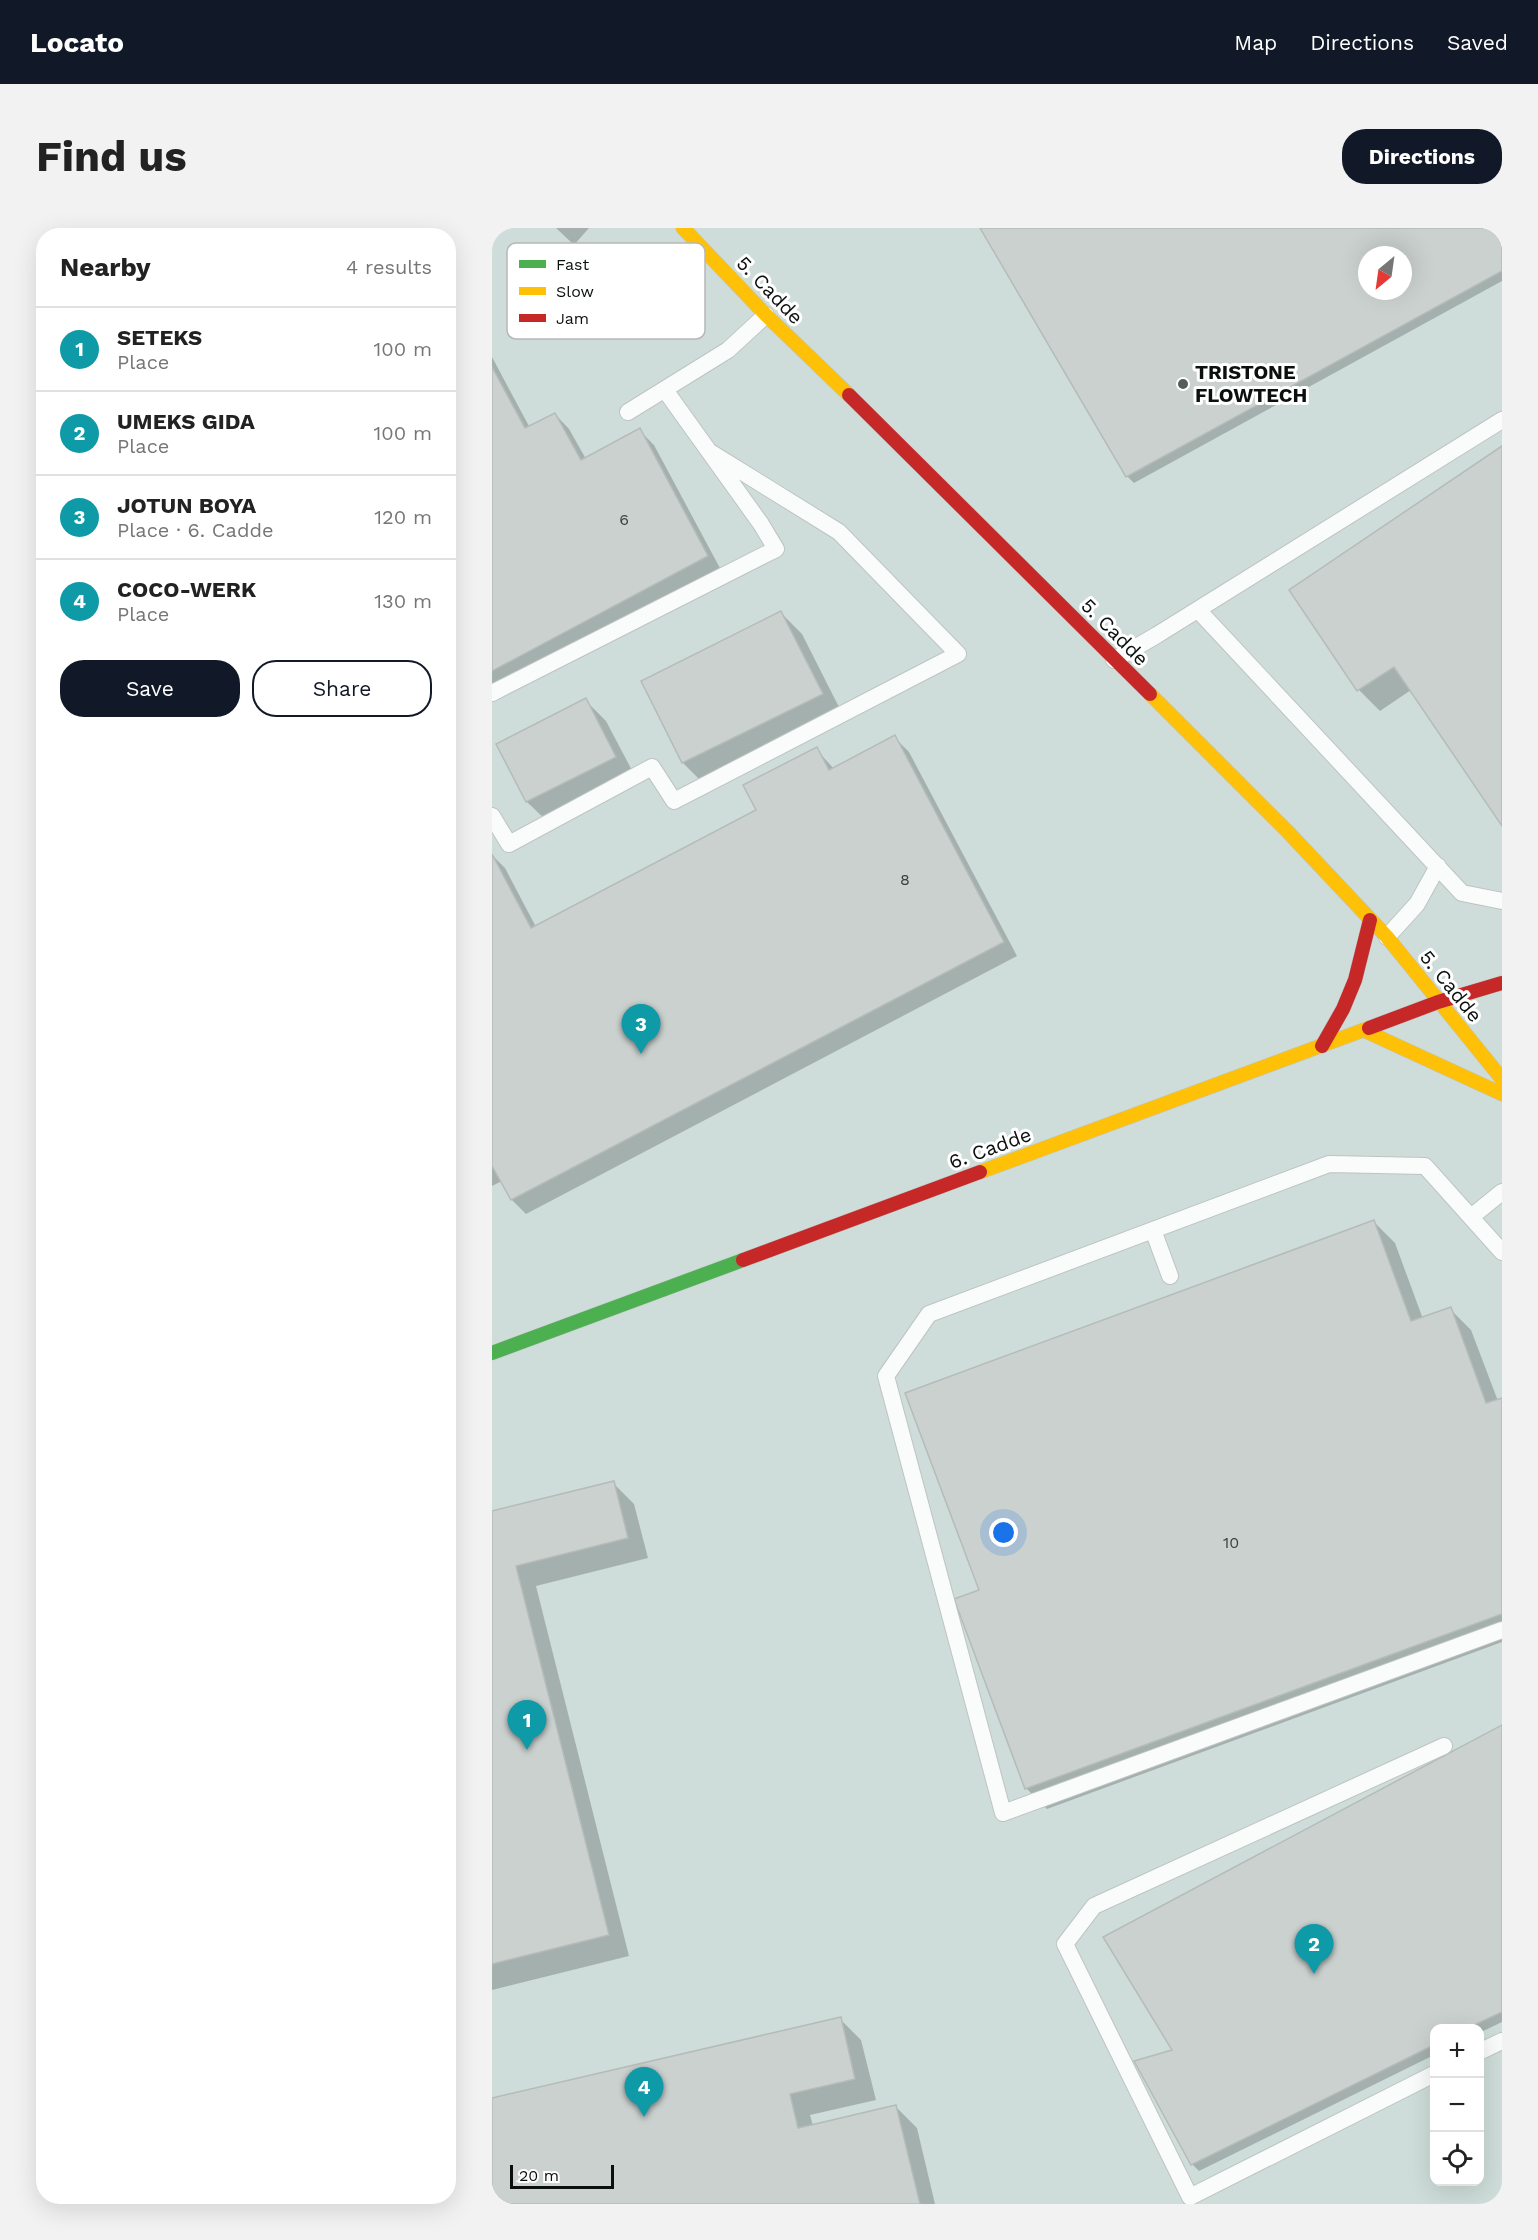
<!DOCTYPE html>
<meta charset="utf-8">
<style>
body{margin:0;font-family:"Work Sans",sans-serif;background:#f2f2f2;color:#222}
.controls{position:absolute;right:18px;bottom:18px;display:grid;overflow:hidden;border-radius:12px;box-shadow:0 6px 24px #0002}
.controls button{width:54px;height:54px;display:grid;place-items:center;padding:0;border:0;border-bottom:2px solid #e0e0e0;background:#fff;color:#222;font:30px sans-serif}
.compass{position:absolute;left:866px;top:18px;width:54px;height:54px;border-radius:50%;background:#fff;box-shadow:0 6px 24px #0002;rotate:209deg}
.scale{position:absolute;left:18px;bottom:15px;width:104px;box-sizing:border-box;padding-left:6px;border:3px solid #0b100f;border-top:0;font-size:16px;line-height:21px;white-space:nowrap;color:#0b100f;-webkit-text-stroke:4px #fff;paint-order:stroke}
.you{position:absolute;left:512px;top:1305px;width:21px;height:21px;margin:-15px;border:4px solid #fff;border-radius:50%;background:#1a73e8;box-shadow:0 0 0 9px #1a73e833}
.badge{display:grid;place-items:center;width:39px;height:39px;border-radius:50%;background:#111827;color:#fff;font-size:20px;font-weight:700}
.pin{position:absolute;translate:-50% -50px;filter:drop-shadow(0 2px 3px #0008)}
.pin::after{content:'';position:absolute;top:32px;width:21px;height:18px;background:inherit;clip-path:polygon(0 0,100% 0,50% 100%)}
.list{margin:0;padding:0;list-style:none}
h2{display:flex;justify-content:space-between;align-items:center;height:78px;margin:0;padding:0 24px;font-size:26px}
h2 small{font-size:20px;font-weight:400;color:#767676}
.list li{display:grid;grid-template-columns:39px 1fr auto;gap:18px;align-items:center;box-sizing:border-box;height:84px;padding:0 24px;border-top:2px solid #e0e0e0}
.list b{display:block;font-size:22px;white-space:nowrap}
.list p{margin:0;font-size:20px;white-space:nowrap;color:#767676}
.list em{font-size:20px;font-style:normal;color:#767676}
.actions{display:flex;gap:12px;padding:18px 24px}
.actions a{flex:1;padding:14px 0;border:2px solid #111827;border-radius:24px;text-align:center;font-size:21px;color:#111827}
.actions .main{background:#111827;color:#fff}
.icon{flex:none;width:33px;height:33px;fill:none;stroke:currentColor;stroke-width:2;stroke-linecap:round;stroke-linejoin:round}
.map{position:relative;flex:none;width:1010px;height:1976px;overflow:hidden;border-radius:24px}
header{display:flex;align-items:center;gap:36px;box-sizing:border-box;height:84px;padding:0 30px;background:#111827;color:#fff}
header strong{font-size:28px}
nav{display:flex;gap:33px;margin-inline-start:auto;font-size:21px}
.intro{display:flex;align-items:center;justify-content:space-between;box-sizing:border-box;height:144px;padding:0 36px}
h1{margin:0;font-size:42px}
.button{padding:15px 27px;border-radius:24px;background:#111827;color:#fff;font-size:21px;font-weight:700}
main{display:flex;gap:36px;padding:0 36px}
aside{flex:1;background:#fff;border-radius:24px;box-shadow:0 6px 24px #0002}
.map>svg:first-child{display:block}
.built{fill:#ceddd9;fill-rule:evenodd}
.shadow{fill:#0003;fill-rule:evenodd}
.building{fill:#cbd1cf;stroke:#b5bbb9;stroke-width:1.5;fill-rule:evenodd}
.lines{fill:none;stroke-linecap:round;stroke-linejoin:round}
.lane-casing{stroke:#bec4c2;stroke-width:18}
.fast-casing{stroke:#bec4c2;stroke-width:15}
.slow-casing{stroke:#bec4c2;stroke-width:15}
.jam-casing{stroke:#bec4c2;stroke-width:15}
.lane{stroke:#fafcfb;stroke-width:16}
.fast{stroke:#4caf50;stroke-width:14}
.slow{stroke:#ffc107;stroke-width:14}
.jam{stroke:#c62828;stroke-width:14}
.poi-dot{fill:#565c5a;stroke:#fff;stroke-width:2}
.labels{text-anchor:middle;stroke-width:6;stroke-linejoin:round;paint-order:stroke}
.number-label{font-size:16px;fill:#3b403f}
.street-label{font-size:20px;fill:#0b100f;stroke:#fff}
.poi-label{font-size:20px;font-weight:bold;fill:#0b100f;stroke:#fff;text-anchor:start}
.key{fill:#fff;stroke:#b6b7b7;stroke-width:1.5}
.key-label{font-size:16px;fill:#0b100f}
</style>
<header>
<strong>Locato</strong>
<nav><a>Map</a><a>Directions</a><a>Saved</a></nav>
</header>
<div class="intro"><h1>Find us</h1><a class="button">Directions</a></div>
<main>
<aside>
<h2>Nearby<small>4 results</small></h2>
<ul class="list">
<li><span class="badge" style="background:#0f9aa8">1</span><div><b>SETEKS</b><p>Place</p></div><em>100 m</em></li>
<li><span class="badge" style="background:#0f9aa8">2</span><div><b>UMEKS GIDA</b><p>Place</p></div><em>100 m</em></li>
<li><span class="badge" style="background:#0f9aa8">3</span><div><b>JOTUN BOYA</b><p>Place · 6. Cadde</p></div><em>120 m</em></li>
<li><span class="badge" style="background:#0f9aa8">4</span><div><b>COCO-WERK</b><p>Place</p></div><em>130 m</em></li>
</ul>
<div class="actions"><a class="main">Save</a><a>Share</a></div>
</aside>
<div class="map">
<svg width="1010" height="1976" viewBox="0 0 1010 1976">
<rect width="100%" height="100%" fill="#e0e8e6"/>
<path class="built" d="M0 0H1010V1976H0ZM875 27H911V63H875ZM942 1800H987V1954H942Z"/>
<path class="shadow" d="M64 0H97L82 17Z
M489 0H1010V53L642 255 635 248ZM875 27H911V63H875Z
M0 129 38 200 63 186 77 201 94 231 147 202 162 217 229 342 0 465Z
M1010 220 919 462 888 483 867 462 799 363Z
M289 385 310 406 351 487 212 556 191 535 151 453Z
M93 472 114 493 144 550 56 594 35 574 6 516Z
M402 509 417 524 525 728 34 986 20 972 10 953 0 958V627L13 640 44 699 266 583 324 521 342 541Z
M882 994 903 1015 931 1091 958 1081 979 1102 1006 1173 1010 1171V1414L555 1581 534 1560 489 1363Z
M121 1255 142 1276 156 1330 44 1358 137 1728 0 1762V1285Z
M1010 1499V1794L987 1805V1800H942V1827L707 1943 700 1936 682 1823Z
M348 1791 369 1812 384 1872 318 1887 321 1898 404 1879 425 1900 443 1976H0V1872Z"/>
<path class="building" d="M488 0H1010V43L634 249ZM875 27H911V63H875Z
M0 139 33 200 63 185 89 232 148 200 216 328 0 443Z
M1010 218V598L902 439 865 463 797 362Z
M289 383 331 466 190 535 149 453Z
M94 470 124 529 34 574 4 516Z
M403 507 512 714 19 972 0 938V626L39 700 264 582 251 557 325 519 337 542Z
M882 992 919 1093 959 1079 994 1175 1010 1170V1386L533 1561 462 1371 487 1362 413 1165Z
M122 1253 136 1310 24 1338 117 1707 0 1736V1283Z
M1010 1497V1784L976 1800H942V1817L699 1937 642 1833 680 1822 611 1709Z
M349 1789 363 1851 298 1866 306 1900 404 1877 428 1976H0V1870Z"/>
<g class="lines">
<g class="lane-casing">
<path id="lane" d="M136 184 236 122 274 87
M706 382 970 665 1010 673
M622 432 665 407 1010 192
M0 465 284 321 269 296 173 162
M0 588 17 616 160 539 182 573 466 426 347 304 218 224
M895 709 925 676 946 638
M979 989 1010 964
M661 1002 678 1048
M1010 1024 933 938 837 936 437 1086 394 1148 511 1585 1010 1402
M987 1824 1010 1813
M942 1846 698 1969 573 1716 602 1678 952 1518"/>
</g>
<g class="fast-casing">
<path id="fast" d="M0 1125 251 1032"/>
</g>
<g class="slow-casing">
<path id="slow" d="M191 0 274 87 357 167
M658 466 797 605 895 709 1010 851
M871 802 1010 866
M488 944 877 800"/>
</g>
<g class="jam-casing">
<path id="jam" d="M357 167 658 466
M877 800 946 774 1010 755
M830 818 851 781 863 752 878 692
M251 1032 488 944"/>
</g>
<use href="#lane" class="lane"/>
<use href="#fast" class="fast"/>
<use href="#slow" class="slow"/>
<use href="#jam" class="jam"/>
</g>
<circle class="poi-dot" cx="691" cy="156" r="6"/>
<g class="labels">
<g class="number-label">
<text x="132" y="297">6</text>
<text x="413" y="657">8</text>
<text x="739" y="1320">10</text>
</g>
<g class="street-label">
<text transform="translate(278 62) rotate(46)" y="7">5. Cadde</text>
<text transform="translate(623 404) rotate(45)" y="7">5. Cadde</text>
<text transform="translate(959 758) rotate(51)" y="7">5. Cadde</text>
<text transform="translate(498 920) rotate(-20)" y="7">6. Cadde</text>
</g>
<g class="poi-label">
<text x="703" y="151">TRISTONE<tspan x="703" dy="23">FLOWTECH</tspan></text>
</g>
</g>
<rect x="15" y="15" width="198" height="96" rx="9" class="key"/>
<rect x="27" y="32" width="27" height="8" fill="#4caf50"/>
<rect x="27" y="59" width="27" height="8" fill="#ffc107"/>
<rect x="27" y="86" width="27" height="8" fill="#c62828"/>
<g class="key-label">
<text x="64" y="42">Fast</text>
<text x="64" y="69">Slow</text>
<text x="64" y="96">Jam</text>
</g>
</svg>
<div class="controls">
<button>+</button>
<button>−</button>
<button><svg class="icon" aria-label="locate" viewBox="0 0 24 24"><circle cx="12" cy="12" r="6"/><path d="M12 2v4M12 18v4M2 12h4M18 12h4"/></svg></button>
</div>
<svg class="compass" viewBox="-18 -18 36 36"><path d="M0-13l5 13h-10z" fill="#e53935"/><path d="M0 13l5-13h-10z" fill="#767676"/></svg>
<div class="scale">20 m</div>
<div class="you"></div>
<div class="pin badge" style="left:35px;top:1522px;background:#0f9aa8">1</div>
<div class="pin badge" style="left:822px;top:1746px;background:#0f9aa8">2</div>
<div class="pin badge" style="left:149px;top:826px;background:#0f9aa8">3</div>
<div class="pin badge" style="left:152px;top:1889px;background:#0f9aa8">4</div>
</div>
</main>
